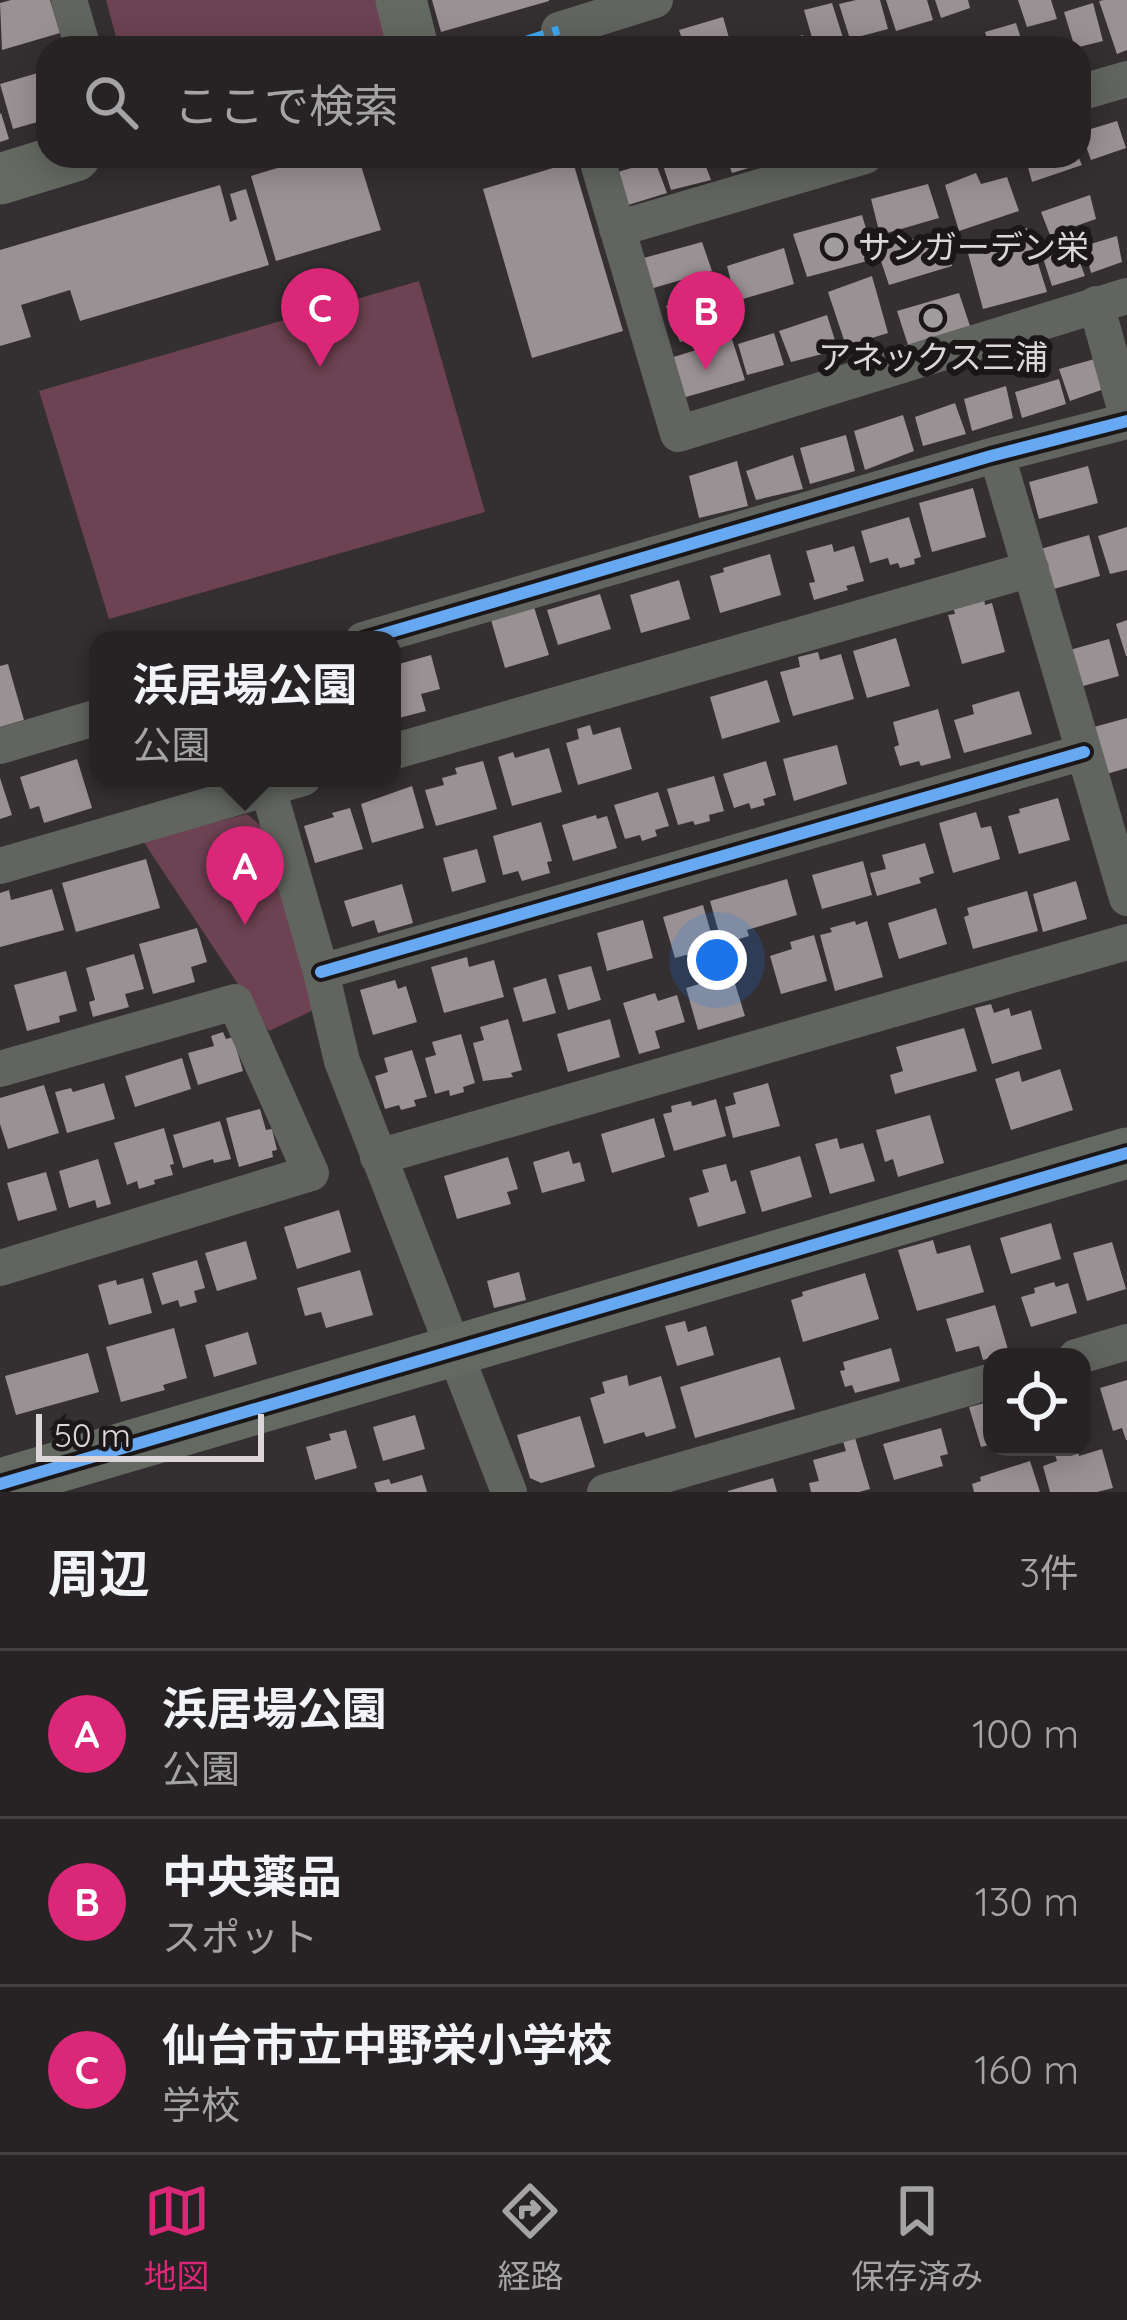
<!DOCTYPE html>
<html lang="ja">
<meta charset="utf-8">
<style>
body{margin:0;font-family:Quicksand,"Noto Sans JP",sans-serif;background:#332f32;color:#f1f3f6}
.controls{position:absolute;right:36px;bottom:36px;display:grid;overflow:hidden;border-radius:24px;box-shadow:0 6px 30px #0003}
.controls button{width:108px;height:108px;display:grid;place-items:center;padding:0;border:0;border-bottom:3px solid #434042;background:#272325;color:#f1f3f6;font:60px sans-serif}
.scale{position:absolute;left:36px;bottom:30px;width:228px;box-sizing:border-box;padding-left:12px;border:6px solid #dcd6d8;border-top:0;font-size:33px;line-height:42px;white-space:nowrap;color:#dcd6d8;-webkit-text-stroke:9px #1b1718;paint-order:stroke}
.you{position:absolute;left:717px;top:960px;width:42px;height:42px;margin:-30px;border:9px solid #fff;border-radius:50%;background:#1a73e8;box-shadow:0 0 0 18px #1a73e833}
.badge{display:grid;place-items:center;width:78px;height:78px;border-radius:50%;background:#db2777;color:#fff;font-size:39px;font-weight:700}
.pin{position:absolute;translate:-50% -99px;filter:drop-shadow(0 3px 6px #0008)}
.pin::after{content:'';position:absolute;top:63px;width:42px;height:36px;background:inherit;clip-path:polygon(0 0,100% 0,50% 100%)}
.popup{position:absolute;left:89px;top:631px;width:312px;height:156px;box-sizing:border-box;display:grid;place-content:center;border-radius:24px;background:#272325;filter:drop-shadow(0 3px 9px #0005);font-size:39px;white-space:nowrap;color:#a4a4a7}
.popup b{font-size:45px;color:#f1f3f6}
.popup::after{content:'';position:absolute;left:50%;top:100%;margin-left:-24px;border:24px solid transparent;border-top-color:#272325}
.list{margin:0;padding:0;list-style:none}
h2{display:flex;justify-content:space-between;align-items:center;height:156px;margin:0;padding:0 48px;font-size:51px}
h2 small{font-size:39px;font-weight:400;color:#a4a4a7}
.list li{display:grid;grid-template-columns:78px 1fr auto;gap:36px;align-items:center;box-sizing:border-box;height:168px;padding:0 48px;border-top:3px solid #434042}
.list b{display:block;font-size:45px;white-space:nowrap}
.list p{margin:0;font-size:39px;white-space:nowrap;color:#a4a4a7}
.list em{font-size:39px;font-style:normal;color:#a4a4a7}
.icon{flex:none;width:66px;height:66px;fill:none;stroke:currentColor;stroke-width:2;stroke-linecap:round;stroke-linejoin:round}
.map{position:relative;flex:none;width:1127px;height:1492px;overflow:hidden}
.search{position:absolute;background:#272325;box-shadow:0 6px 30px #0003;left:36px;right:36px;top:36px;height:132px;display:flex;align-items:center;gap:30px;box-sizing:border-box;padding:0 42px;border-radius:36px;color:#a4a4a7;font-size:45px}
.sheet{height:660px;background:#272325}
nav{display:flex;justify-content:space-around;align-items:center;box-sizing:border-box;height:168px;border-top:3px solid #434042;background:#272325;font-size:33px;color:#a4a4a7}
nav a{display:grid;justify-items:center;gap:6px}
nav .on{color:#db2777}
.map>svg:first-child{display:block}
.green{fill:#6d4252}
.building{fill:#9a9194}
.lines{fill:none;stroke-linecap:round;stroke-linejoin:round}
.street{stroke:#61645f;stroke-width:36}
.secondary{stroke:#646961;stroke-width:51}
.quiet{stroke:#3fa9f5;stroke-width:9;stroke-dasharray:18 9;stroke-linecap:butt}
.cycleway-casing{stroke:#1b1718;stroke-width:20}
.cycleway{stroke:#66a8f1;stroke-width:12}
.poi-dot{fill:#a19c9e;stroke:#1b1718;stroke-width:4.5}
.labels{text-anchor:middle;stroke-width:12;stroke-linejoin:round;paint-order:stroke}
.poi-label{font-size:33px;fill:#dcd6d8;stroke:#1b1718;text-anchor:start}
</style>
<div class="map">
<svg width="1127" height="1492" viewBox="0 0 1127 1492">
<rect width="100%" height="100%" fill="#342f31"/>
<path class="green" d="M106 0H381L390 38 354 48H119Z
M419 281 485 512 109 619 39 391Z
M247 814 262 827 318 1008 269 1031 143 841Z"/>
<path class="building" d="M11 0H50L60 33 2 50 0 3Z
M432 0H549V1L441 32Z
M856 0H880L888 29 850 39 839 4Z
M886 0H927L933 20 896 31Z
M935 0H968L970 8 941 18Z
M1018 0H1051L1057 19 1027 27Z
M1104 0H1127V50L1117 54 1099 1Z
M832 3 845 44 815 48 804 10Z
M1093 3 1103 41 1075 48 1064 12Z
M723 17 732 48H685L679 30Z
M1016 23 1024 48H990L985 32Z
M803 35 806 48H763V47Z
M1059 37 1062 48H1026V47Z
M669 38 672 48H636V47Z
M48 70V119L13 129 0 84Z
M1 113 9 139 0 142V114Z
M1117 121 1126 148 1091 160 1081 132Z
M318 156H358L381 230 276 261 251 176Z
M660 156H702L711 180 671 190Z
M726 156H763L765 163 732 173Z
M1025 156H1078L1082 165 1032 182Z
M655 161 667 193 628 205 618 172Z
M573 162 623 331 532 358 483 189Z
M976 173 981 184 1007 177 1019 211 959 231 945 185Z
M928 184 939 218 880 235 871 199Z
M220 185 230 222 237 219 230 194 246 189 269 265 80 321 70 290 21 305 31 337 0 346V250Z
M1090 195 1096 219 1050 235 1041 212Z
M862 215 875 259 807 277 793 234Z
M1027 228 1047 292 983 309 966 246Z
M941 231 952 266 889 285 877 249Z
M1117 236 1122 262 1091 273 1084 246Z
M702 242 712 271 650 289 640 259Z
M784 248 794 284 736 301 727 266Z
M1075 249 1085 276 1052 286 1043 258Z
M872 276 888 333 846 346 828 292Z
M712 290 724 329 680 342 666 306Z
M959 293 970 326 908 345 897 311Z
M827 315 838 350 791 362 779 331Z
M774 333 784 365 747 375 738 344Z
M732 339 745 380 679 399 667 359Z
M1098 358 1107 388 1070 401 1059 369Z
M1059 379 1066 404 1022 418 1015 392Z
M1006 386 1013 418 972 431 964 399Z
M955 403 966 434 923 446 915 417Z
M903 415 914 451 865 470 854 431Z
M846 435 855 471 810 484 800 448Z
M793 455 803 489 756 500 746 471Z
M737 461 748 506 699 518 689 476Z
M1088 466 1098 503 1039 519 1029 482Z
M973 488 986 537 932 552 919 503Z
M909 517 921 557 914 559 915 564 900 568 898 563 890 565 888 558 870 563 861 531Z
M1127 527V570L1110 574 1098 536Z
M1089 535 1100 576 1043 592 1037 550Z
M832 544 834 552 854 546 864 581 846 586 848 590 814 600 809 583 815 582 806 551Z
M770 554 781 595 720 613 710 576 724 572 723 568Z
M679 580 690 619 641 633 630 595Z
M600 594 611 629 558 645 547 610Z
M984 598 985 605 992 603 1005 652 962 664 948 615 955 614 953 607Z
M534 607 549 655 505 668 491 620Z
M1127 620V656H1126L1116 624Z
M896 638 910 686 867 698 853 651Z
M1109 639 1119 676 1069 690 1059 653Z
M818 652 820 660 841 654 854 699 793 716 780 672 800 667 798 657Z
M431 655 440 689 421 694 426 711 395 719 392 709V666Z
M8 664 24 720 0 727V666Z
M767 680 780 722 722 739 710 697Z
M1019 691 1032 734 964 753 954 720 974 714 972 705Z
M938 709 951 758 921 766 919 761 900 766 894 747 899 745 893 722Z
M1127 718V768L1100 776 1094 727Z
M590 725 593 735 620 727 632 769 578 785 566 743 579 739 577 729Z
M837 745 847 784 794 801 783 759Z
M549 748 562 792 512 806 498 757 513 752 515 758Z
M77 759 92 808 44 823 39 806 30 809 20 777Z
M483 761 497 809 436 826 425 790 444 785 442 778 457 774 455 768Z
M766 761 776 795 763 799 765 805 751 809 749 803 734 808 723 774Z
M714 776 724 811 709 815 710 821 695 825 693 821 678 825 667 789Z
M0 778 12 815 0 819Z
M412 786 424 828 372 843 361 804Z
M658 792 669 826 655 830 657 836 642 841 640 835 625 839 614 805Z
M1058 798 1070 840 1019 854 1008 816 1020 813 1019 809Z
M350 808 363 849 315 863 304 826 334 817 332 813Z
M976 812 981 828 991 826 1000 859 953 873 939 823Z
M596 815 597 819 607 816 617 848 573 861 562 825Z
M541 822 552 861 547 862 550 873 522 881 518 871 503 875 493 836Z
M925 843 934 873 919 878 921 883 877 896 870 873 886 869 882 855Z
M477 849 486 882 452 892 443 858Z
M146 859 160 908 76 932 62 883Z
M863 861 872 895 822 909 812 875Z
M787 879 797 915 747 930 749 936 722 944 710 901Z
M1076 881 1087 919 1043 932 1033 894Z
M402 884 413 923 378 933 374 920 352 927 344 901Z
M52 889 64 930 0 947V893L9 890 11 900Z
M1027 891 1038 931 973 949 964 917 969 915 967 908Z
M703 905 715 947 675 958 663 917Z
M936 908 947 944 899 959 888 923Z
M643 920 653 958 607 971 597 933Z
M855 921 856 925 867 921 883 977 835 991 820 935 832 932 830 928Z
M197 928 207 962 191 967 195 982 153 994 139 944Z
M814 935 827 981 781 994 770 956 792 949 790 942Z
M134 954 144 989 125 994 129 1007 93 1017 89 1002 95 1000 86 968Z
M467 957 469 967 494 960 504 997 444 1013 431 967Z
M591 966 601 1000 568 1010 558 975Z
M66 971 77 1011 59 1016 60 1022 27 1031 14 985Z
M732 974 745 1016 698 1030 686 988Z
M546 978 556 1013 523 1022 513 988Z
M395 980 398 989 406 986 417 1022 373 1035 360 990Z
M655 993 658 1001 677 995 685 1022 655 1031 660 1048 639 1054 623 1003Z
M991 1004 994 1013 1009 1008 1011 1016 1031 1010 1042 1049 992 1064 975 1008Z
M508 1019 522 1070 511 1073 513 1077 483 1081 473 1043 484 1040 480 1027Z
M610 1019 620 1057 568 1072 557 1034Z
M964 1028 977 1071 895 1094 890 1075 903 1071 896 1047Z
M223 1032 226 1039 233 1037 243 1071 198 1085 188 1053 214 1046 211 1036Z
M461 1034 475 1083 463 1087 464 1092 450 1096 449 1090 435 1094 425 1058 436 1055 432 1042Z
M412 1050 427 1097 414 1100 416 1106 401 1110 399 1105 385 1109 375 1076 388 1072 384 1058Z
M182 1058 191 1089 135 1107 125 1076Z
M1060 1069 1073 1110 1011 1130 995 1079 1019 1071 1022 1082Z
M104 1083 115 1119 67 1133 55 1092 71 1088 73 1092Z
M768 1083 780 1126 733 1138 725 1107 736 1104 733 1093Z
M44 1085 59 1133 8 1149 0 1124V1098Z
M716 1099 726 1136 674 1151 663 1114 672 1112 671 1106 691 1101 692 1106Z
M260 1109 266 1130 272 1129 277 1150 272 1151 273 1157 239 1167 226 1118Z
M930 1115 944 1163 898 1177 893 1159 885 1162 876 1130Z
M654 1118 665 1157 612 1173 601 1134Z
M220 1121 231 1159 214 1163 213 1159 183 1168 173 1135Z
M164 1128 174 1164 170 1165 173 1175 154 1180 155 1184 139 1189 137 1181 127 1185 114 1143Z
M837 1138 840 1149 863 1143 875 1181 830 1194 815 1144Z
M569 1151 573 1164 580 1162 585 1181 542 1193 533 1162Z
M800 1156 812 1197 762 1212 750 1171Z
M508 1157 518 1189 507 1192 511 1204 457 1219 444 1176Z
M98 1159 111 1204 97 1208 95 1200 69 1208 59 1171Z
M726 1164 731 1182 736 1180 746 1213 698 1227 689 1198 709 1192 702 1170Z
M46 1172 57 1210 18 1221 7 1183Z
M339 1210 351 1252 297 1269 284 1227Z
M1051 1223 1061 1259 1011 1274 1000 1238Z
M933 1240 937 1254 970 1245 984 1292 917 1311 898 1250Z
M246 1241 257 1279 217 1291 205 1253Z
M1112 1242 1126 1289 1087 1301 1073 1253Z
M197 1260 205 1288 194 1291 197 1302 180 1307 178 1300 162 1305 152 1273Z
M360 1270 373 1315 326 1328 321 1312 305 1316 297 1288Z
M519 1272 526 1300 494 1308 487 1281Z
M865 1273 879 1319 803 1342 791 1300 803 1296 802 1292Z
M143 1278 152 1313 109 1325 98 1285 116 1280 117 1285Z
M1054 1282 1056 1287 1068 1283 1077 1313 1031 1327 1021 1297 1035 1293 1034 1288Z
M995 1305 1009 1353 983 1360 979 1346 956 1352 946 1319Z
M685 1321 688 1332 706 1326 714 1355 677 1366 665 1326Z
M174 1328 187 1378 163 1385 165 1390 121 1402 106 1347Z
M248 1332 257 1364 214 1377 205 1345Z
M891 1348 900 1381 855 1393 852 1385 845 1387 840 1371 845 1370 843 1362Z
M88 1353 99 1392 16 1415 5 1376Z
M780 1357 795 1409 695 1438 680 1387Z
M627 1375 629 1386 661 1376 676 1428 646 1437 644 1432 604 1444 590 1398 605 1393 602 1382Z
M1127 1380V1440H1126L1122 1428 1113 1431 1100 1388Z
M989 1402 992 1407V1444L981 1447 969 1407Z
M415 1415 425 1449 383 1461 373 1427Z
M580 1416 595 1467 541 1483 530 1478 517 1435Z
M941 1428 948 1454 940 1456 943 1466 894 1480 883 1444Z
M346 1430 357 1468 315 1480 306 1447 331 1440 329 1434Z
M853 1431 870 1489 859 1492H811L809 1483 819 1481 813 1460 846 1451 841 1435Z
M1077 1449 1079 1456 1102 1449 1113 1488 1097 1492H1050L1043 1466 1057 1461 1055 1455Z
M1030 1461 1040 1492H974L972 1484 981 1481 980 1477Z
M422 1475 427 1492H377L374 1483 389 1479 391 1484Z
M773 1478 777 1492H728V1491Z"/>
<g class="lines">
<path class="street" d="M69 0 83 48
M564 48 559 30 655 0
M1079 93 1127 79
M596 156 678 434 1127 296
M617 229 865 156
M1096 304 1127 416
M991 456 1001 469 1127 898
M363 640 991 456 1127 421
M0 746 98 717
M392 752 1031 569
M268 788 321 972 342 1061 509 1492
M0 866 303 778
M321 972 1084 752
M0 1069 235 1002 311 1173 0 1268
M378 1157 1127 942
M1076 1357 1127 1342
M605 1492 992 1381"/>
<path class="secondary" d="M401 0 413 48
M0 179 75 156
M0 1484 1127 1153"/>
<path class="quiet" d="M501 48 559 30"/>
<g class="cycleway-casing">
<path id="cycleway" d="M363 640 991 456 1127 421
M321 972 1084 752
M0 1484 1127 1153"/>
</g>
<use href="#cycleway" class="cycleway"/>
</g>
<g class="poi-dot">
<circle cx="834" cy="247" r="12"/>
<circle cx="933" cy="318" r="12"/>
</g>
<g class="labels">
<g class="poi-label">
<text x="858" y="259">サンガーデン栄</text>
<text x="933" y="369" text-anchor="middle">アネックス三浦</text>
</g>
</g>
</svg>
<div class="controls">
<button><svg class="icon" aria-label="locate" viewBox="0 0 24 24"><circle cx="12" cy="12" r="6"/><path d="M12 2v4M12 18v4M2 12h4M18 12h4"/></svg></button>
</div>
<div class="scale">50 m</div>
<div class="you"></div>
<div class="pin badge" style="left:245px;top:925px">A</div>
<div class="popup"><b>浜居場公園</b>公園</div>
<div class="pin badge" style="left:706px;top:370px">B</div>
<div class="pin badge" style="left:320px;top:367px">C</div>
<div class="search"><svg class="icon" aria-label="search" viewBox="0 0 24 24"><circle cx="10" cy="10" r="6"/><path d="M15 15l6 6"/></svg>ここで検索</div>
</div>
<section class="sheet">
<h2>周辺<small>3件</small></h2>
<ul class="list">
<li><span class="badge">A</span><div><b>浜居場公園</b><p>公園</p></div><em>100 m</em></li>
<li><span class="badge">B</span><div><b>中央薬品</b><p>スポット</p></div><em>130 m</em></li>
<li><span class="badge">C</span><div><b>仙台市立中野栄小学校</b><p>学校</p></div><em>160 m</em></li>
</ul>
</section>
<nav>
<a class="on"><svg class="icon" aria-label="map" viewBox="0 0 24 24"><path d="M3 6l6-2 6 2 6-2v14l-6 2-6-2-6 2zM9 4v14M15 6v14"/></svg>地図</a>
<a><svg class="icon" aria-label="directions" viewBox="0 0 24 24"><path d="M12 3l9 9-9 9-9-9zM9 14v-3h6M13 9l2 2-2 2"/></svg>経路</a>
<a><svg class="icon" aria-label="saved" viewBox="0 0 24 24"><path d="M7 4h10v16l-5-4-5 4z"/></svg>保存済み</a>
</nav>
